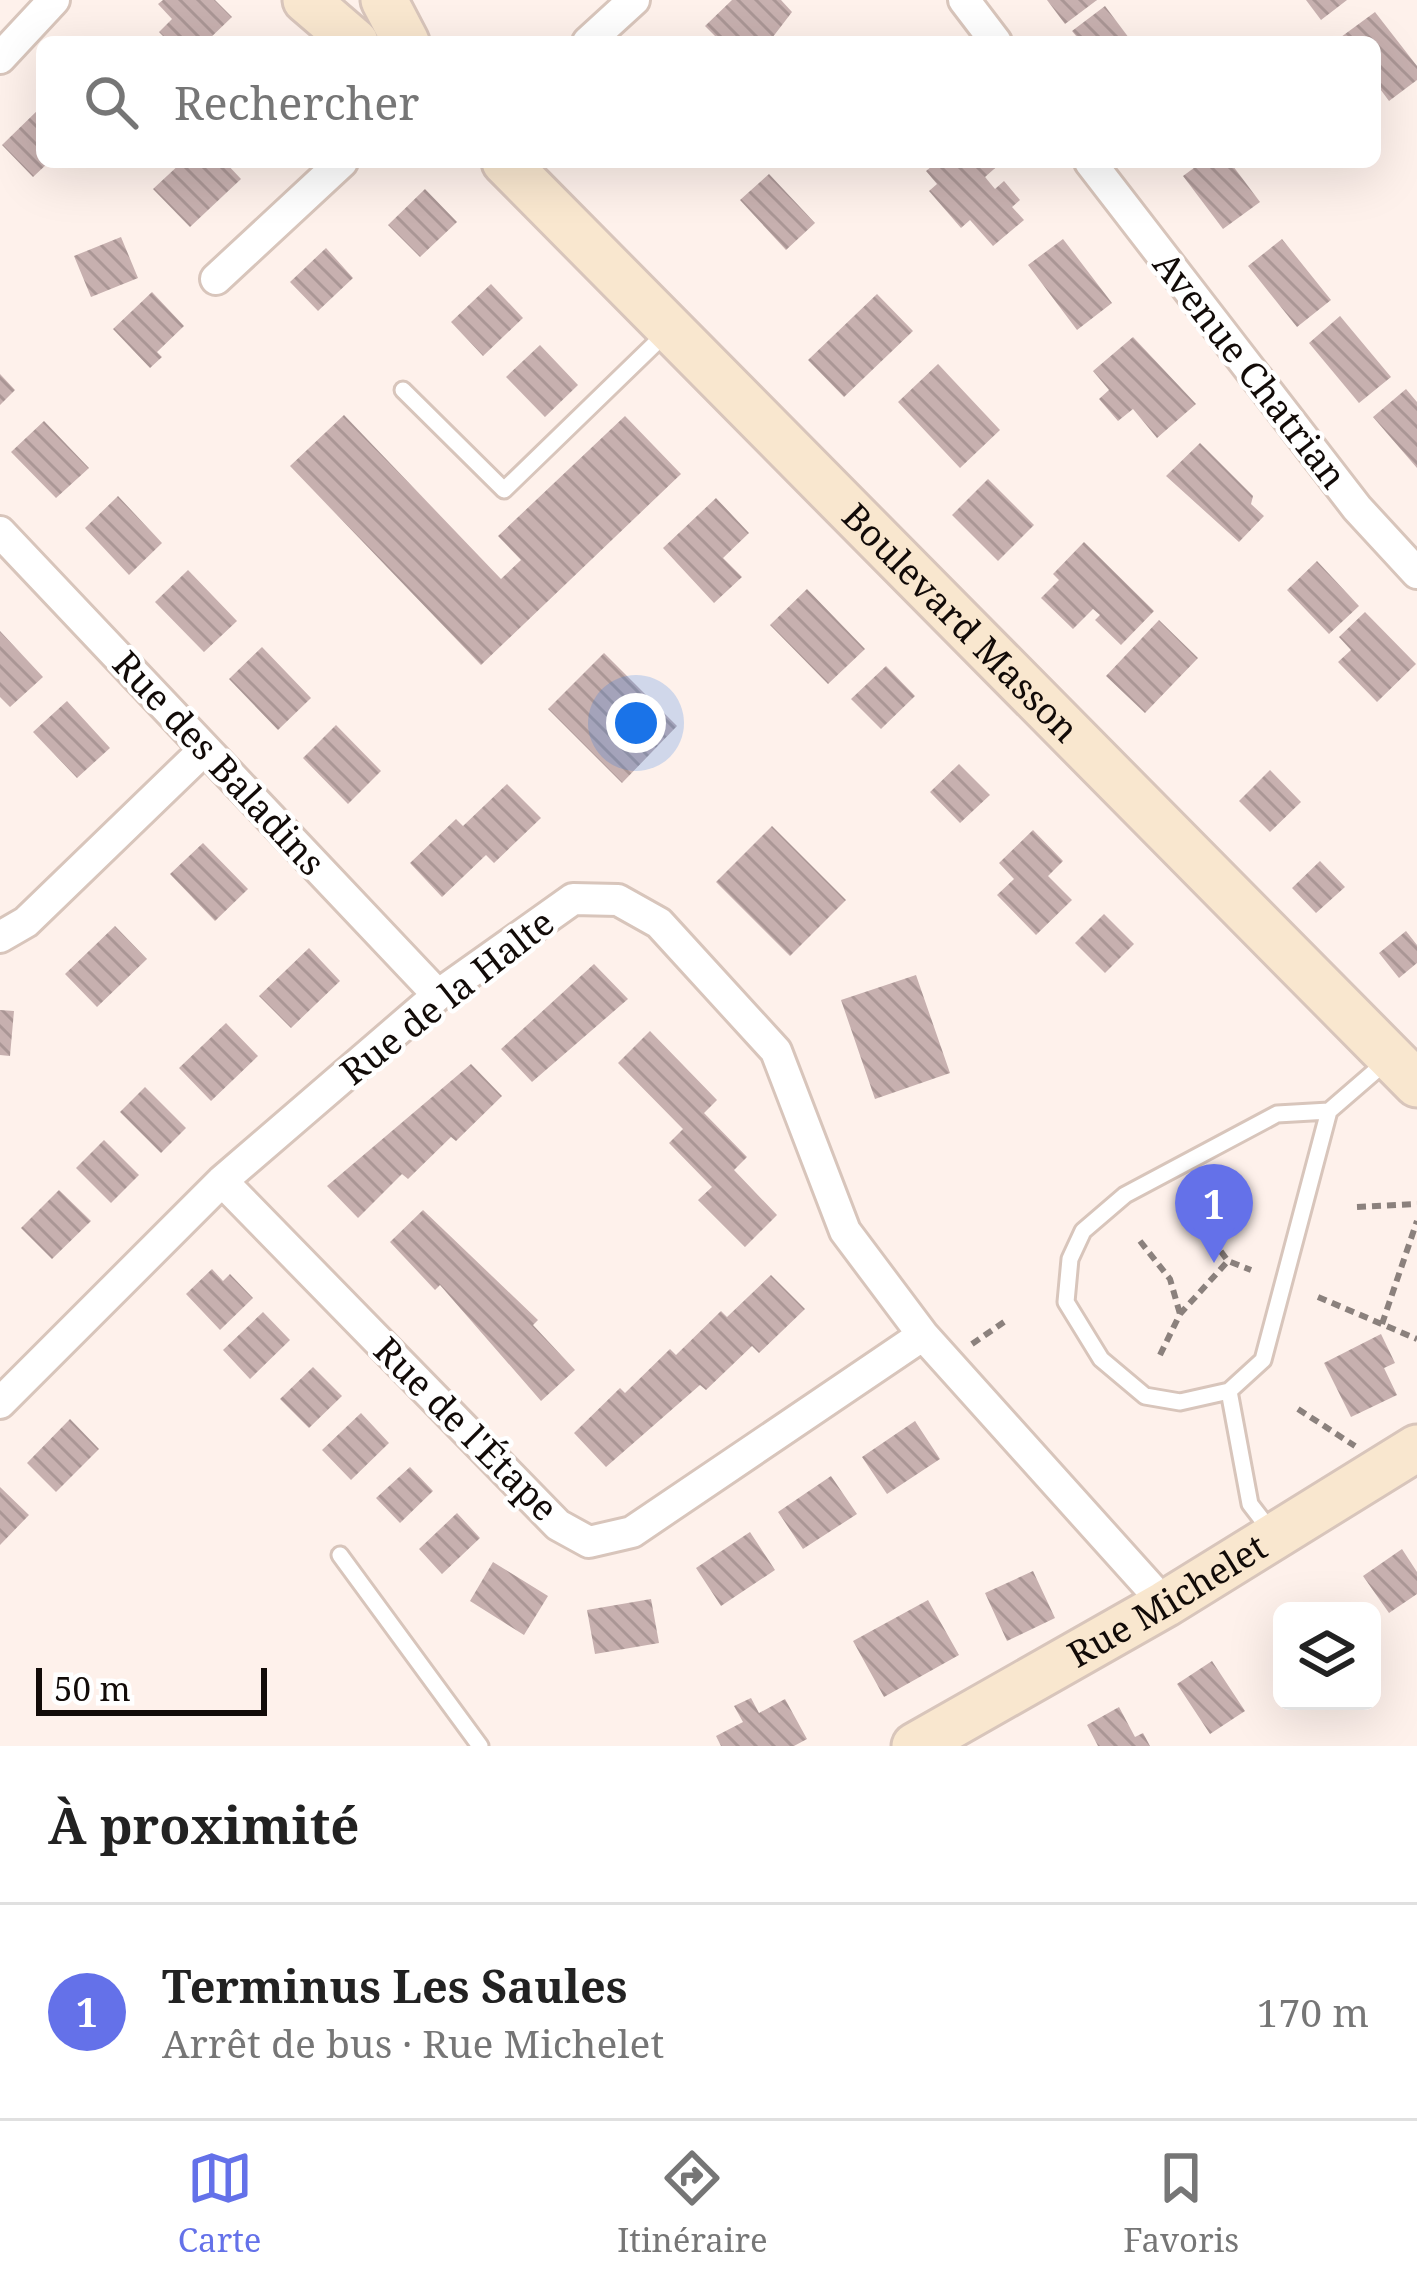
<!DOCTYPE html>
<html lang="fr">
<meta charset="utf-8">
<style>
body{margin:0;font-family:"Noto Serif",serif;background:#f6f6f6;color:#222}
.controls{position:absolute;right:36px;bottom:36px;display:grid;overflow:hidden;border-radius:18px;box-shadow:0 12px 48px #0002}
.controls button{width:108px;height:108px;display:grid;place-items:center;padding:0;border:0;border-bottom:3px solid #e0e0e0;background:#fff;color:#222;font:60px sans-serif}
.scale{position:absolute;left:36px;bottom:30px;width:231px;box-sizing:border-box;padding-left:12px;border:6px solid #120b08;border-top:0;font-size:33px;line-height:42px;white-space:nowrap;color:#120b08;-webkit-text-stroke:9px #fff;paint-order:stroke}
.you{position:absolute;left:636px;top:723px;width:42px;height:42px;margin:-30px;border:9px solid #fff;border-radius:50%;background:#1a73e8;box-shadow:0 0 0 18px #1a73e833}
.badge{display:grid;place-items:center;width:78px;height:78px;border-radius:50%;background:#6471e9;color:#fff;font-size:39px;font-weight:700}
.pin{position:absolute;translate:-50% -99px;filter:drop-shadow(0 3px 6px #0008)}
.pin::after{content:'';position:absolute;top:63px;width:42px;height:36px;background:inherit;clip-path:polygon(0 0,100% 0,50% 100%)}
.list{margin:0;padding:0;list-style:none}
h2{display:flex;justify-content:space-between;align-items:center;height:156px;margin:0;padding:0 48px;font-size:51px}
h2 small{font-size:39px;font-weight:400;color:#767676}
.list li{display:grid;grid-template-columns:78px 1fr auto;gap:36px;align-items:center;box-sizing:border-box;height:216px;padding:0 48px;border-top:3px solid #e0e0e0}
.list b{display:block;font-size:45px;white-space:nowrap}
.list p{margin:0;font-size:39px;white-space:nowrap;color:#767676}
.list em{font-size:39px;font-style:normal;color:#767676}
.icon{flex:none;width:66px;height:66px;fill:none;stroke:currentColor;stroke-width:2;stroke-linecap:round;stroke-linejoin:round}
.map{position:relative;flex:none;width:1417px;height:1746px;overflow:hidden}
.search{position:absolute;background:#fff;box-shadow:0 12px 48px #0002;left:36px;right:36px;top:36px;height:132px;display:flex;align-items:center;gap:30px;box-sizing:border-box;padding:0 42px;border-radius:18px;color:#767676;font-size:45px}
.sheet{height:372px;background:#fff}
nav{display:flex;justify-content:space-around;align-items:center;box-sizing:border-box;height:168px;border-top:3px solid #e0e0e0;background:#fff;font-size:33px;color:#767676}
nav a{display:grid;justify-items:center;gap:6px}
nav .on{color:#6471e9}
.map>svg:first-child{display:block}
.building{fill:url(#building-back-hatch)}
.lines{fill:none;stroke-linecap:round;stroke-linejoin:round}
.lane-casing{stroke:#d8c5bb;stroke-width:21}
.street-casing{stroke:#d8c5bb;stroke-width:36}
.secondary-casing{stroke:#d8c5bb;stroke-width:51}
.path{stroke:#8b817d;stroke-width:6;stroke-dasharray:9 6;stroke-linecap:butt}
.lane{stroke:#fff;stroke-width:15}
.street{stroke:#fff;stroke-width:30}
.secondary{stroke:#f9e7cf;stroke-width:45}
.labels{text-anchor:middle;stroke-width:9;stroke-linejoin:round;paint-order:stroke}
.street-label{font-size:36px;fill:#120b08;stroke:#fff}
</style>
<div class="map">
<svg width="1417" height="1746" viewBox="0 0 1417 1746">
<defs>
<pattern id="building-back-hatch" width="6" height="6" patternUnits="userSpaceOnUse" patternTransform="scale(3)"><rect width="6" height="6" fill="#c7b0af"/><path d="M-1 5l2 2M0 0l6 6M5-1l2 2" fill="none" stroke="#aa9695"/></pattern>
</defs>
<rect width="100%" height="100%" fill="#fef1eb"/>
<path class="building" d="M163 0H215L232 17 206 42H169L159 32 172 19 158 4Z
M732 0H781L792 12 769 42H721L705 26Z
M1047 0H1097L1065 24Z
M1306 0H1347L1321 20Z
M1105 6 1132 42H1081L1072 31Z
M1375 12 1417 66V80L1389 101 1375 82V42L1341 37Z
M42 106V162H49L33 177 2 145Z
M182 162H225L241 179 190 227 153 189Z
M937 162H1002L985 177 995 189 1004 181 1020 200 1012 207 1024 220 993 246 970 220 961 228 929 191 937 184 926 171Z
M1202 162H1230L1260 202 1223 229 1183 176Z
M769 174 815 223 786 250 740 200Z
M425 189 457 222 420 257 388 225Z
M121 237 138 278 91 297 74 256Z
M1063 239 1112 303 1077 330 1028 265Z
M1282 239 1331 300 1297 327 1248 266Z
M326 248 353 278 318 311 290 282Z
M491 284 523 318 483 356 451 322Z
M152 292 184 326 157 352 162 357 150 368 113 329Z
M877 294 913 331 844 397 808 360Z
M1340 316 1391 377 1359 403 1309 343Z
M1133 337 1196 404 1157 438 1133 409 1118 421 1099 399 1109 390 1093 371Z
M540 345 578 385 545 417 506 377Z
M938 364 1000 430 960 468 898 402Z
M0 374 15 390 0 405Z
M1406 389 1417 402V468L1373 417Z
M344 415 501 579 521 560 498 536 625 416 681 474 481 665 290 466Z
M44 421 89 468 56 498 11 452Z
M1200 443 1253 496 1251 504 1264 516 1239 542 1166 476Z
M988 479 1034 525 998 561 952 515Z
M118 496 162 543 129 575 85 528Z
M716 498 749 533 723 558 742 577 714 603 663 548Z
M1084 542 1154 611 1121 645 1095 620 1100 615 1093 609 1073 629 1041 598 1059 580 1053 574Z
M1317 561 1359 606 1329 634 1287 590Z
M188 570 237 621 204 652 155 602Z
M807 589 865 649 828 684 770 625Z
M1365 612 1416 664 1377 702 1338 662 1351 650 1339 637Z
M1159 620 1198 658 1145 713 1106 676Z
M0 631 43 677 10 707 0 697Z
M262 647 311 698 278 730 229 679Z
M604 653 677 726 622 783 548 709Z
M886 666 915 696 881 729 851 699Z
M67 701 110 748 77 778 33 732Z
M336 725 381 771 348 804 303 758Z
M959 764 990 795 960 823 930 792Z
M1270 770 1301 802 1270 832 1239 801Z
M507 784 541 818 494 863 486 855 442 897 410 863 456 819 463 826Z
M772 826 846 900 790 956 716 882Z
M1033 830 1063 861 1048 876 1072 900 1036 935 997 895 1014 879 999 863Z
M203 843 248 889 215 921 170 874Z
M1320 861 1345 887 1316 913 1292 888Z
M1104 914 1134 944 1105 973 1075 943Z
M115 926 147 959 97 1007 65 974Z
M1406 931 1417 945V963L1399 978 1379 953Z
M309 948 340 981 291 1028 259 996Z
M594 964 628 999 532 1082 501 1049Z
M916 975 950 1073 875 1099 841 1000Z
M0 1010 14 1011 10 1056 0 1055Z
M226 1023 258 1056 211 1101 179 1068Z
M650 1031 717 1100 704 1113 747 1157 734 1170 777 1215 745 1247 698 1200 712 1187 669 1143 683 1129 618 1063Z
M471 1064 502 1096 456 1141 451 1137 408 1179 402 1174 358 1218 327 1186Z
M145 1087 186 1128 161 1153 120 1112Z
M104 1140 139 1175 111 1203 76 1168Z
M59 1190 91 1221 52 1259 21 1228Z
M423 1210 538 1320 533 1325 575 1370 541 1401 440 1285 435 1290 390 1242Z
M212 1269 223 1281 230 1274 253 1298 220 1330 186 1294Z
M771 1275 805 1309 759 1353 752 1346 706 1390 700 1385 606 1467 574 1433 620 1388 625 1393 670 1349 676 1355 721 1311 727 1317Z
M263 1312 290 1340 250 1379 223 1350Z
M1381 1334 1395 1363 1384 1368 1397 1395 1351 1417 1324 1363Z
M313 1367 342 1396 309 1428 280 1399Z
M361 1413 389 1443 351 1480 322 1450Z
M70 1419 99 1449 56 1492 27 1463Z
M915 1421 940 1459 887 1494 862 1457Z
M410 1467 433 1491 400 1523 376 1498Z
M831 1476 857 1514 803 1549 778 1512Z
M0 1487 29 1515 0 1545Z
M457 1513 480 1538 442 1574 419 1549Z
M750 1532 775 1570 721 1606 696 1568Z
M1402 1549 1417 1572V1594L1389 1613 1363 1576Z
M493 1562 548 1596 524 1635 470 1601Z
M1033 1571 1055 1618 1007 1641 985 1593Z
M651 1599 659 1643 595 1654 587 1610Z
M928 1600 959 1655 884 1697 853 1641Z
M1212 1661 1245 1711 1210 1734 1177 1684Z
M751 1698 759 1713 785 1699 807 1739 794 1746H721L716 1736 743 1722 734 1706Z
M1119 1707 1135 1737 1143 1733 1150 1746H1098L1087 1725Z"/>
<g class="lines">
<g class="lane-casing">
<path id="lane" d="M403 390 504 490 666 333
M1329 1111 1277 1114 1125 1195 1083 1231 1070 1259 1066 1302 1101 1359 1145 1396 1180 1402 1229 1391 1263 1360 1329 1111 1388 1060
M1229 1391 1250 1504 1273 1534
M340 1555 480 1746"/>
</g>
<g class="street-casing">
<path id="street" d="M964 0 996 42
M588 42 634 0
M0 58 54 0
M1090 162 1357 508 1417 573
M216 279 342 162
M0 532 438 995
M0 937 26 922 205 749
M222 1181 558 1525 589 1542 632 1532 923 1335
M0 1403 222 1181 438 995 573 899 618 900 659 923 776 1051 845 1231 923 1335 1165 1604"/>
</g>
<g class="secondary-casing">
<g id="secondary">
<path d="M306 0 355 42"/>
<path d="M384 0 406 42"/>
<path id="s1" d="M505 162 1417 1084"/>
<path id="s2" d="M915 1746 1165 1604 1417 1448"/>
</g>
</g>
<path class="path" d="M1357 1207 1417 1204
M1194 1215 1228 1261 1251 1270
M1140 1241 1170 1279 1180 1314
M1318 1297 1417 1339
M1382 1324 1417 1221
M972 1344 1004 1322
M1160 1355 1180 1314 1228 1261
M1298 1409 1355 1446"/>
<use href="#lane" class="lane"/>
<use href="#street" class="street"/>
<use href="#secondary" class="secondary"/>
</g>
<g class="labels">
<g class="street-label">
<text transform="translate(1250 370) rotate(52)" y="13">Avenue Chatrian</text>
<text dy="13" stroke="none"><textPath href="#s1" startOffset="648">Boulevard Masson</textPath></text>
<text transform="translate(219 763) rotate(47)" y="13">Rue des Baladins</text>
<text transform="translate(447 997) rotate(-38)" y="13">Rue de la Halte</text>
<text transform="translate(466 1429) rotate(45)" y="13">Rue de l'Étape</text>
<text dy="13" stroke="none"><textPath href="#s2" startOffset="291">Rue Michelet</textPath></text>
</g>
</g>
</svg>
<div class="controls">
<button><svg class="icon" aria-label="layers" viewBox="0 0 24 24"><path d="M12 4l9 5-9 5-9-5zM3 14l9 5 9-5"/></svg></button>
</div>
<div class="scale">50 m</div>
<div class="you"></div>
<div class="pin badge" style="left:1214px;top:1263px">1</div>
<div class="search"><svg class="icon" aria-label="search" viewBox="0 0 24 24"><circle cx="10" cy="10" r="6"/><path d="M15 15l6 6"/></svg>Rechercher</div>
</div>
<section class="sheet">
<h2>À proximité<small></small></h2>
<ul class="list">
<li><span class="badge">1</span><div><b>Terminus Les Saules</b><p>Arrêt de bus · Rue Michelet</p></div><em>170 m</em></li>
</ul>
</section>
<nav>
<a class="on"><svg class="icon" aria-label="map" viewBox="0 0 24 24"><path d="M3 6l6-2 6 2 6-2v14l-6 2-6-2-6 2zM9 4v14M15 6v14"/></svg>Carte</a>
<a><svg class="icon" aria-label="directions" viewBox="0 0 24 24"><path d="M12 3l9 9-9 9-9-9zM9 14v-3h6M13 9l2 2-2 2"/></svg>Itinéraire</a>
<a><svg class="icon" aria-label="saved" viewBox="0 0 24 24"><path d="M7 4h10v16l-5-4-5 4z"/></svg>Favoris</a>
</nav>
